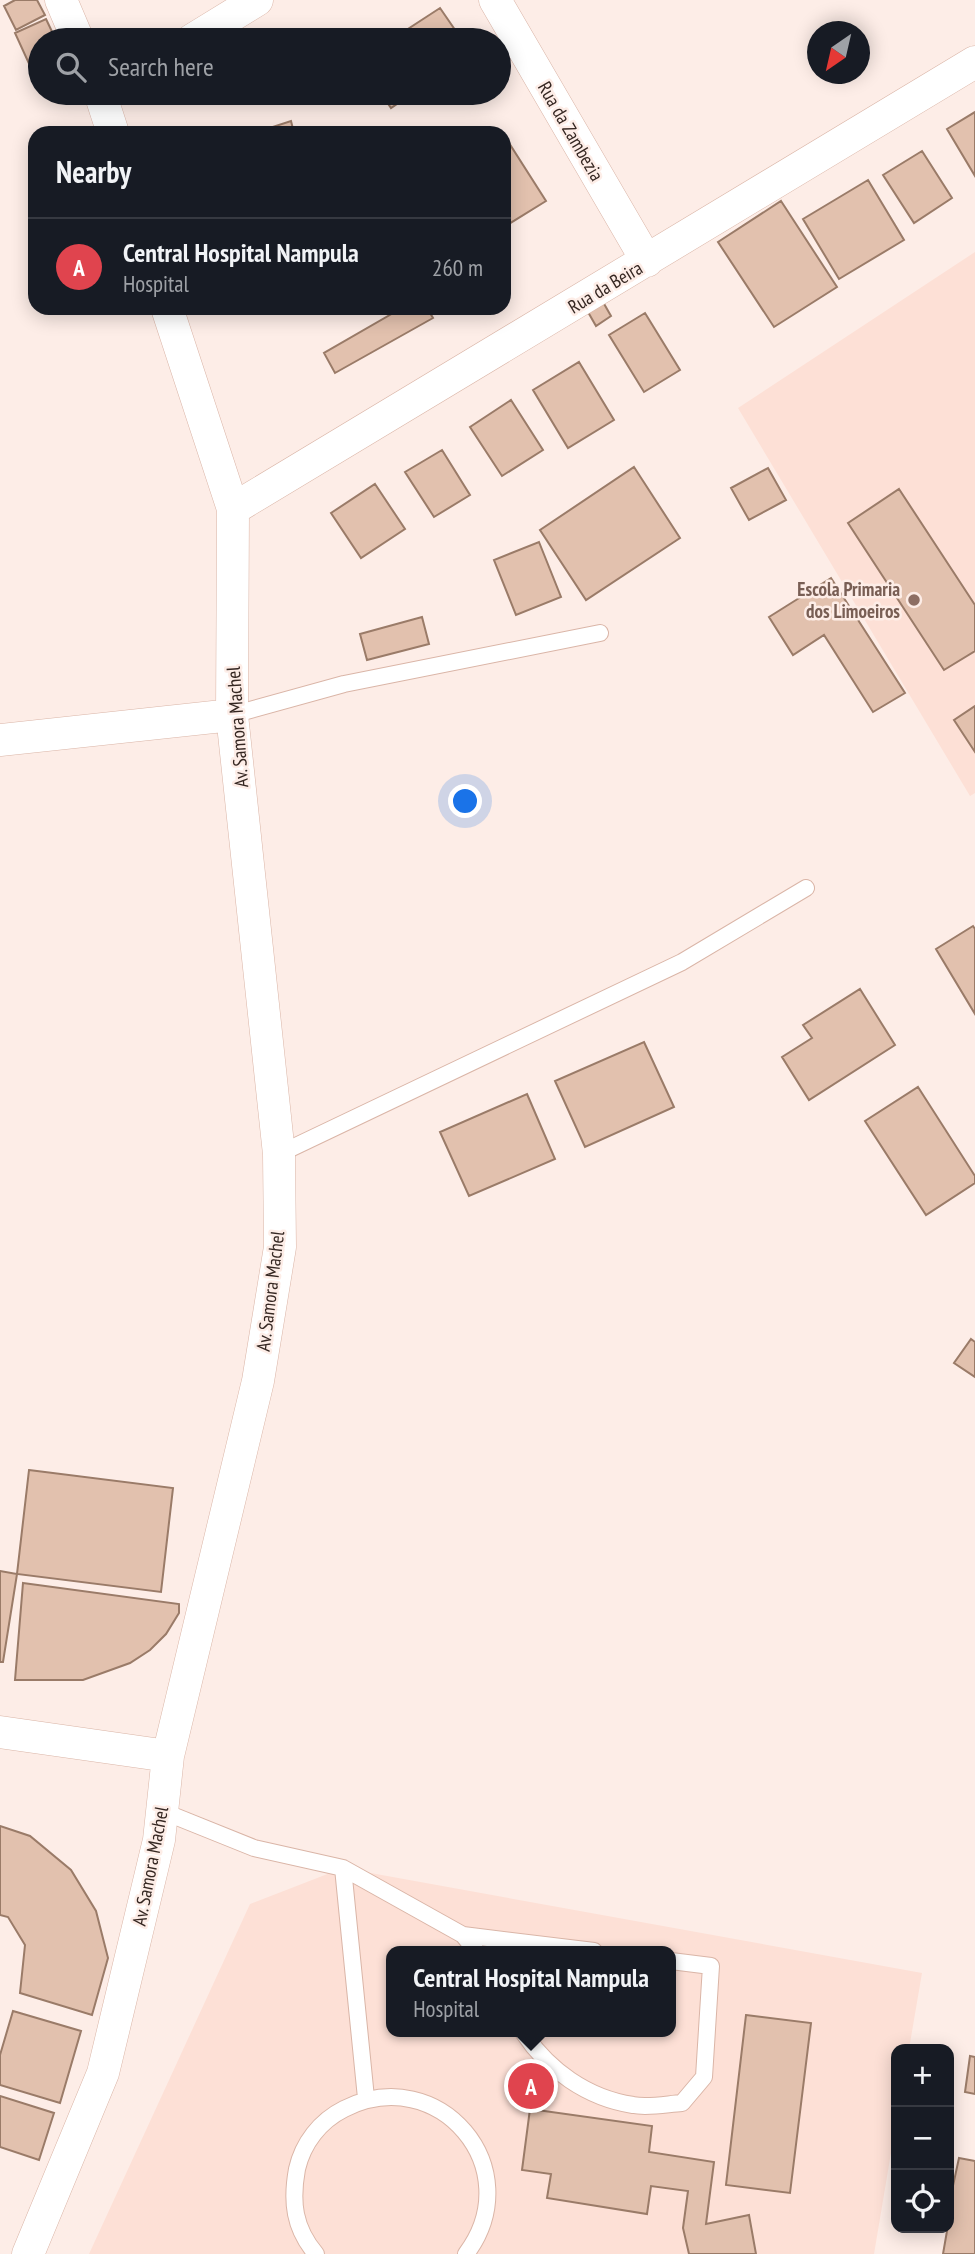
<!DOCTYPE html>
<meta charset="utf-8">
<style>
body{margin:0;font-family:"PT Sans Narrow",sans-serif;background:#242831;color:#f1f3f6}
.controls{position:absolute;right:21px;bottom:21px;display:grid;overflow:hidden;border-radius:14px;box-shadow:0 4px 18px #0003}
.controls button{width:63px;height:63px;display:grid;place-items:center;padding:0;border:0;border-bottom:2px solid #363941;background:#171b24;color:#f1f3f6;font:35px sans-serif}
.compass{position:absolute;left:807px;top:21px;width:63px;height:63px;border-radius:50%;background:#171b24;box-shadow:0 4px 18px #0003;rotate:214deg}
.you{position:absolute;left:466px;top:802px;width:24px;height:24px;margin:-18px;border:5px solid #fff;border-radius:50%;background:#1a73e8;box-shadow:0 0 0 10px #1a73e833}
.badge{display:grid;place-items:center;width:46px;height:46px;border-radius:50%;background:#0b8043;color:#fff;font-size:23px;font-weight:700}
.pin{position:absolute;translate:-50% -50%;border:4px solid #fff;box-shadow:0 2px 7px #0006}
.popup{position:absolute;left:386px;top:1946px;width:290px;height:91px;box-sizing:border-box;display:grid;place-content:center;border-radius:14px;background:#171b24;filter:drop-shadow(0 2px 5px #0005);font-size:23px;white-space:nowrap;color:#9ea1a6}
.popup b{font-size:26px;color:#f1f3f6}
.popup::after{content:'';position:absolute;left:50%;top:100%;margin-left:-14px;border:14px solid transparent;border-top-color:#171b24}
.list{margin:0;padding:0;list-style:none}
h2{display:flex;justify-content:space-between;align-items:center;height:91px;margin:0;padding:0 28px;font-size:30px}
h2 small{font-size:23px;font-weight:400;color:#9ea1a6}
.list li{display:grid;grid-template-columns:46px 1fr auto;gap:21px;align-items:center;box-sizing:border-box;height:98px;padding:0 28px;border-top:2px solid #363941}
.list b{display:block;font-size:26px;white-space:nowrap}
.list p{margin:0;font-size:23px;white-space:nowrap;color:#9ea1a6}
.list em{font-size:23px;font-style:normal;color:#9ea1a6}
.icon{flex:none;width:38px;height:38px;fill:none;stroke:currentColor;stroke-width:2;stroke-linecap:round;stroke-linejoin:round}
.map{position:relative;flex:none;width:975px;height:2254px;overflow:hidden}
.search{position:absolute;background:#171b24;box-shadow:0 4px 18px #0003;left:28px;top:28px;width:483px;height:77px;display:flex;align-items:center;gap:18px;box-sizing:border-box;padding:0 24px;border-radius:38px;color:#9ea1a6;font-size:26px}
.panel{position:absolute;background:#171b24;box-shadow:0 4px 18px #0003;left:28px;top:126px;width:483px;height:189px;border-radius:21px}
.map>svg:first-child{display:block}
.built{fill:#fde0d6;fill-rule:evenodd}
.building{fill:#e2c1ae;stroke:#9a7b68;stroke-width:2}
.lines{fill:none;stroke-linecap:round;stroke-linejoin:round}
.lane-casing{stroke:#dab5a7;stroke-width:18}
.street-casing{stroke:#dab5a7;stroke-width:33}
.lane{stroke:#fff;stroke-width:16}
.street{stroke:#fff;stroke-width:32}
.education-dot{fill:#8d6e63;stroke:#fdede7;stroke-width:2.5}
.labels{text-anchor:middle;stroke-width:5;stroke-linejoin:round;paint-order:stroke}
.street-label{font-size:19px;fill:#352722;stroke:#fdede7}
.education-label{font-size:19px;font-weight:bold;fill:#785e54;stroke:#fdede7;text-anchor:end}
</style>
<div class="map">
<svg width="975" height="2254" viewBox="0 0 975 2254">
<rect width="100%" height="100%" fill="#fdede7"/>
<path class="built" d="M975 252V793L970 796 738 408Z
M343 1868 922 1973 909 2049H896V2123L874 2254H89L250 1904ZM391 1951H671V2032H391Z"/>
<path class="building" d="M15 0H37L45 15 16 30 4 6Z
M440 8 462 40H391Z
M46 19 56 40H40V77L36 79 15 33Z
M381 93H413L391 108Z
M975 112V176L947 129Z
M291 121 294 133H254Z
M504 135 546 201 504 227Z
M922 151 952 198 914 223 883 175Z
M868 180 904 240 839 279 803 219Z
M781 201 837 287 774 327 718 242Z
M603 302 611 316 596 326 588 312Z
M402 308H427L433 318 335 373 324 353Z
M645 313 680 370 644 392 609 335Z
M579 362 614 420 568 448 533 390Z
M511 400 543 450 502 476 470 427Z
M442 450 470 495 434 517 405 472Z
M634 467 680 538 586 600 540 530Z
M768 468 786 500 749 520 731 488Z
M375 484 405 529 361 558 331 513Z
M899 489 975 605V651L944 670 848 523Z
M539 542 561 597 516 615 494 560Z
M831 578 905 693 873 712 824 635 793 655 769 617Z
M422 617 429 644 367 660 360 634Z
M975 706V752L954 720Z
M973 926 975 929V1014L936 949Z
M860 989 895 1045 809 1100 782 1057 812 1038 803 1025Z
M644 1042 674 1107 585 1147 555 1081Z
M918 1087 975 1176V1183L926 1215 865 1121Z
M527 1094 555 1159 469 1196 440 1132Z
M971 1339 975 1342V1377L954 1363Z
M29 1470 173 1488 161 1592 17 1574Z
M0 1571 17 1574 3 1662H0Z
M23 1583 179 1604V1613L166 1634 150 1650 130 1663 83 1680H15Z
M0 1826 30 1836 71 1870 96 1911 108 1958 92 2015 20 1993 25 1945 8 1917 0 1915Z
M13 2011 81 2031 60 2103 0 2085V2055Z
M746 2015 811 2023 790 2193 726 2185Z
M970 2056 975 2057V2094L965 2092Z
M0 2096 54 2113 39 2160 0 2147Z
M530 2109 652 2126 649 2152 714 2162 706 2224 749 2215 756 2254H689L683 2228 688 2191 651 2186 647 2214 547 2198 551 2174 522 2170Z
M959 2158 975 2161V2254H943L947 2231 931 2228H949V2204Z"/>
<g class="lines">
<g class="lane-casing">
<path id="lane" d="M232 715 344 684 600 633
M279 1154 682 962 806 888
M162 1811 254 1848 343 1868 463 1935 594 1951
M343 1868 366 2098
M463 1935 476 1951
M523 2032C548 2070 587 2098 633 2105 648 2108 667 2104 682 2103L704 2077 711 1966 671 1961
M316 2254C294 2228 291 2202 297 2169 303 2143 320 2121 344 2109 439 2061 530 2169 466 2254"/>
</g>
<g class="street-casing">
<path id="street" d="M61 0 78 40
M495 0 647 261
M192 40 257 0
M100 93 113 133
M233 509 975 62
M0 740 232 715
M0 1732 168 1756
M28 2254 103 2073 159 1840 168 1756 258 1381 280 1247 279 1154 232 715 233 509 167 308"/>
</g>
<use href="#lane" class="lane"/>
<use href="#street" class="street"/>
</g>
<circle class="education-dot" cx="914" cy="600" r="7"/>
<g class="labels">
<g class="street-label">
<text transform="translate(571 131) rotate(60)" y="7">Rua da Zambezia</text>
<text transform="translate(605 287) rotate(-31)" y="7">Rua da Beira</text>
<text transform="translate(237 727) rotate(-94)" y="7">Av. Samora Machel</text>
<text transform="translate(270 1291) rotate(-83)" y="7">Av. Samora Machel</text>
<text transform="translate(150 1866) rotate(-79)" y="7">Av. Samora Machel</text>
</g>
<g class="education-label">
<text x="900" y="596">Escola Primaria<tspan x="900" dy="22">dos Limoeiros</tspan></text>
</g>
</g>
</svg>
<div class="controls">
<button>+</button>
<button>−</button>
<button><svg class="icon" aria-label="locate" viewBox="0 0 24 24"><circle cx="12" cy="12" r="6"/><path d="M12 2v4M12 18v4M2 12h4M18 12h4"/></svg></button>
</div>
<svg class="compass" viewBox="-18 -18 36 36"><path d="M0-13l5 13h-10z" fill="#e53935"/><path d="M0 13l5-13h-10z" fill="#9ea1a6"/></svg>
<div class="you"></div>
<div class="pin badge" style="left:531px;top:2086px;background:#e0444e">A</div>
<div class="popup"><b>Central Hospital Nampula</b>Hospital</div>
<div class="search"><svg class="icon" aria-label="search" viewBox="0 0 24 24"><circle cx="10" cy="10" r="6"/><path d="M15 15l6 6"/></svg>Search here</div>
<section class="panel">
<h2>Nearby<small></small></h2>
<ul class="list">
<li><span class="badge" style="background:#e0444e">A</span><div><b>Central Hospital Nampula</b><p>Hospital</p></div><em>260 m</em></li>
</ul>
</section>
</div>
